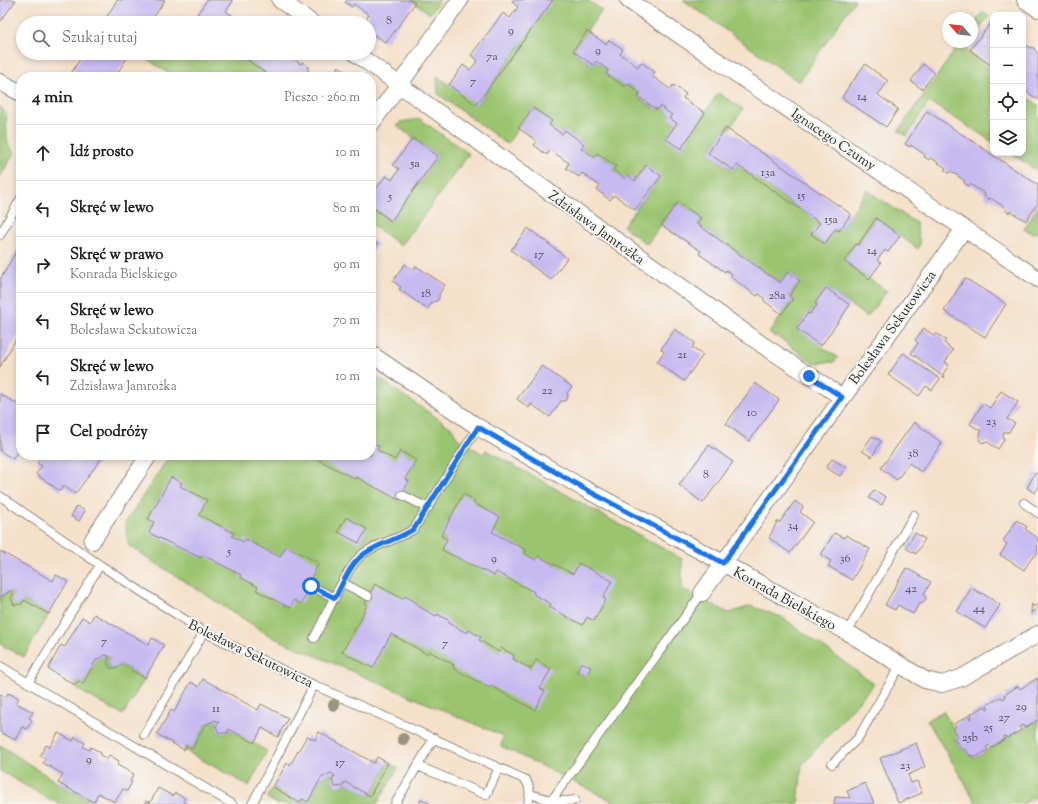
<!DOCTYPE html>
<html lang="pl">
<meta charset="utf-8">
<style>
body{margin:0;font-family:"Sorts Mill Goudy",serif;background:#f6f6f6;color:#222}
.controls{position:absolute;right:12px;top:12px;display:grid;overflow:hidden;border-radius:8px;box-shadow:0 2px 6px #0003}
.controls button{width:36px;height:36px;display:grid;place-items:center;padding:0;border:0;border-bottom:1px solid #e0e0e0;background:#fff;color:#222;font:20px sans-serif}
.compass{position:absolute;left:942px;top:12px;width:36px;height:36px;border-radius:50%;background:#fff;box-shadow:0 2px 6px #0003;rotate:297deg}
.stop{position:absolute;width:12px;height:12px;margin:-9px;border:3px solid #1a73e8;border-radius:50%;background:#fff}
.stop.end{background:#1a73e8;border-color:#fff;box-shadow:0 1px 4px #0008}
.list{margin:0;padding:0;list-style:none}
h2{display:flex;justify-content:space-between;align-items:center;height:52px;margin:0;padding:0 16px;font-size:17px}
h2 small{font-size:13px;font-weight:400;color:#767676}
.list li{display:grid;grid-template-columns:26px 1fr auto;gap:12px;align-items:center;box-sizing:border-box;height:56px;padding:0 16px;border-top:1px solid #e0e0e0}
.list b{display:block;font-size:15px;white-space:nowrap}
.list p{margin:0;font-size:13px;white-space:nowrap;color:#767676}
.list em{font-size:13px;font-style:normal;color:#767676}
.icon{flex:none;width:22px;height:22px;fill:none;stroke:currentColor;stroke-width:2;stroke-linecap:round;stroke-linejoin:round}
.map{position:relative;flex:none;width:1038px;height:804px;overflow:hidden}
.search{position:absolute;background:#fff;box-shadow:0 2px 6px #0003;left:16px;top:16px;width:360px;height:44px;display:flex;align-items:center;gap:10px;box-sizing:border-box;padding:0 14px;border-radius:22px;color:#767676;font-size:15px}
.panel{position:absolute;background:#fff;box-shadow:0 2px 6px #0003;left:16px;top:72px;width:360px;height:388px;border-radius:16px}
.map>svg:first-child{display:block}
.green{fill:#9bc470;stroke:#63784e}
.building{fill:#c6baf0}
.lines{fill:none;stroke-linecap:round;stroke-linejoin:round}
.service-casing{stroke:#90867a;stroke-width:10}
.minor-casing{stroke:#90867a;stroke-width:18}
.service{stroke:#fff;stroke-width:8}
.minor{stroke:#fff;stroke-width:16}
.tree{fill:#99967e}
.route{stroke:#1a73e8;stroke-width:5}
.labels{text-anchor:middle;stroke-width:4;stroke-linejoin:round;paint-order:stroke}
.number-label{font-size:12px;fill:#524f5c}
.street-label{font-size:14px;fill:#2b2b2b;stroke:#f6f6f2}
</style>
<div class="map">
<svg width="1038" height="804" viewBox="0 0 1038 804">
<rect width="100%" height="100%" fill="#f6f6f2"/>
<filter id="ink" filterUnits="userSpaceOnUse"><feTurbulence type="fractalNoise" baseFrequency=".025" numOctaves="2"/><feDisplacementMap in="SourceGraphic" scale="8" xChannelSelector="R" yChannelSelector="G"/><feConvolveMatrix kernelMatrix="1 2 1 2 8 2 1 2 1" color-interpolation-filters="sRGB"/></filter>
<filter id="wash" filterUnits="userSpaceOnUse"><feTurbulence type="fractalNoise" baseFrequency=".012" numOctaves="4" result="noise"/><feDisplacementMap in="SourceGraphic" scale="16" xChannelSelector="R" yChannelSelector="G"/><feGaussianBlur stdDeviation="0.9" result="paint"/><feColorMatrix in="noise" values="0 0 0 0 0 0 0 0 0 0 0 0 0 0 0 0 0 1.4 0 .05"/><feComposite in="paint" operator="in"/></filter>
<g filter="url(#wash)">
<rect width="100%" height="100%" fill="#f5e0c9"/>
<path class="green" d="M411 0H440L430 14Z
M552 0H587L602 10 573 51 593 65 596 61 608 70 606 74 625 87 628 84 640 93 638 97 657 110 660 106 672 115 670 118 677 123 666 139 681 149 718 93 743 109 729 130 726 128 708 153 733 170 737 165 820 223 812 235 825 244 835 229 839 231 867 190 916 223 920 244 918 249 875 218 858 245H856L844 261 887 291 867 317 826 288 815 303 817 305 810 314 808 313 797 328 838 358 834 362 813 363 777 336 775 337 769 333 793 299 789 296 800 281 788 272 780 283 697 224 701 218 678 202 647 244 623 226 661 176 646 165 635 181 628 176 625 179 613 170 615 166 597 153 594 157 581 148 584 144 565 130 562 134 549 125 552 121 533 108 507 144 438 94 437 76 477 105Z
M683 0H855L799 82Z
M983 12 989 17 972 39V27Z
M961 42H970L965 49 993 71V142L929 102 907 136 898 131Z
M147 53H238L271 77H165L168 73 144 57Z
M1023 93 1038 105V171L1010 153H1023Z
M0 106 6 114 7 141 14 153 0 177Z
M420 119 469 154 401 246 371 224V206L391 221 438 156 397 126 400 122Z
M1038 206V233L1035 231 1033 234 1024 229Z
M371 373 453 429 457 438 483 454 486 450 682 559V589L729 613 751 606 782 617 874 684 802 765 798 804H618L501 746 503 736 272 637 129 546 125 523 170 455H371Z
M10 591 14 594 11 599 14 605 22 604 24 600 49 614 24 657 0 644V597Z
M106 655 110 657 107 662 110 668H117L120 664 145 678 123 715 78 690 75 685 78 681 83 684 96 660Z
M943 711 958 736 954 738 962 751 965 749 970 756 972 755 974 758 1038 720V795L1023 804H977L927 720Z
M215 720 219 722 216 727 219 733H227L229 729 267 751 249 786 184 750 186 746 192 749 205 725Z
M0 745 58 783 97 804H58L0 771Z
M388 763 398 768 377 804H277L267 798 273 787 300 803 302 799 308 802 321 778 331 773 335 776 332 780 335 787 343 786 345 782 370 796Z"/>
<g id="blocks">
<path class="building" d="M0 0H16L1 21H0Z
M117 0H165L150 23H103Z
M207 0H231L233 1 226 11 240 21 242 19 248 23H191Z
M347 0H411L415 3 386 43 375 35 370 41 369 40V23H364L369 15 354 4 352 7 345 2Z
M513 0H553L476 105 449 85 463 65 470 70 478 60 471 55 503 13 510 18 518 7 512 2Z
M993 20V67L970 50Z
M587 31 606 44 609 40 623 49 620 54 638 67 641 62 655 72 652 76 670 89 673 85 686 94 683 98 705 113 681 149 666 139 677 123 669 118 672 115 660 106 657 110 638 96 640 93 628 84 625 87 606 74 608 70 596 61 593 65 573 51Z
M1023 43 1031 48 1033 47 1038 54V100L1023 89Z
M84 53H130L115 77H72L70 75Z
M238 53H289L287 55 301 64 302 62 309 67 307 70 318 77H271Z
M865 64 888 81 878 95 898 109 886 127 842 98 851 82 853 81Z
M923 64 935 73 922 89 911 81Z
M338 66 347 73 344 77H325L330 70 334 73Z
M533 108 552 121 549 125 562 134 565 130 584 144 581 148 594 157 597 153 616 166 613 170 625 179 628 175 635 181 646 165 661 176 635 210 614 195 610 200 597 190 600 186 582 173 579 177 566 168 569 163 550 150 547 155 534 145 537 141 518 128Z
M927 111 1038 185V203L1026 221 1010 211 1009 213 1004 209 1005 207 990 198 989 200 984 196 985 194 970 184 969 186 964 183 965 181 951 171 949 173 944 170 946 168 931 158 929 160 924 157 925 155 911 145 910 147 905 144Z
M726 128 851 214 839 231 835 229 825 244 811 234 820 223 737 165 733 170 708 153Z
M413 138 438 156 391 221 371 206V195L386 176 392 180 399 169 393 165Z
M678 202 701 218 697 224 780 283 788 272 800 281 789 296 793 299 782 314 764 301V298L759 294 757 296 731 277 732 274 726 270 725 272 699 254 701 251 661 225Z
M876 218 900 236 888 252 885 250 877 260 881 263 869 279 844 261 856 244 858 245Z
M528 228 567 258 551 280 511 250Z
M371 239 378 244 371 253Z
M21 243V330L0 367V280Z
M405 264 413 270 416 266 445 285 439 294V298L437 301 433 302 427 309 399 289 401 287 393 281Z
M965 278 1006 304 985 337 944 311Z
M826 288 850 305 821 346 797 329 808 313 810 314 817 305 815 303Z
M924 328 934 336 936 333 946 340 944 343 953 350 945 362 949 365 943 374 945 378 911 353 918 343 915 340Z
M675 329 695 343 692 348 703 355 684 381 657 362 664 352 661 349Z
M903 353 940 379 932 390 926 386 919 396 888 375Z
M542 366 572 387 567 393 568 397 565 401H561L550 417 531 404 529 408 517 399Z
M755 383 779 400 749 441 726 424Z
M1001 391 1018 402 1007 419 1015 423 1009 432H1004L1003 435 1004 440 998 449 986 441 983 443 979 440 981 431 970 424 983 403 990 408Z
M0 394 21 406V445L13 459 0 451Z
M914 422 942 443 921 472 909 463 897 480 881 468Z
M872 436 881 441 872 457 862 451Z
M371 442 379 446 377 450 395 460 400 451 416 460 405 479 409 481 399 500 356 477 355 479 317 459 319 456 316 455H371Z
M709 445 733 462 703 503 679 485Z
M42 455H104L75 494 64 486 60 491 36 474 42 466 37 463Z
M832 459 846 467 840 476 826 468Z
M1035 473 1038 475V488L1035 493 1027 488Z
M171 477 182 483 180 486 207 500 199 515 234 533 232 536 243 542 245 539 280 557 286 546 319 563 310 580 313 582 301 604 294 600 290 608 256 590 258 587 240 577 241 575 203 555 201 558 149 533 154 522 148 519Z
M874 490 886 497 882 505 869 498Z
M463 494 475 500 473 503 500 517 492 532 526 550 525 554 536 560 538 556 573 574 579 563 612 581 603 598 606 599 594 621 587 617 583 625 549 607 551 604 533 594 534 592 496 572 494 576 442 550 447 539 441 536Z
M795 501 803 507 800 512 813 522 790 553 769 538 777 522H780Z
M77 506 85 511 79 521 71 516Z
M346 517 367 529 359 543 338 532Z
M1017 520 1027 527 1025 529 1038 538 1037 554 1031 559 1024 570 1000 555 1007 544 1003 541Z
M834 533 844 538 846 535 870 549 852 580 828 566 831 561 821 555Z
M915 533 925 539 916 554 906 548Z
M0 551 53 581 56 575 68 581 49 614 24 600 22 604 14 605 11 598 14 594 10 591 0 597Z
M906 568 931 582 924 594 926 598 923 603 919 604 913 614 898 605 895 610 885 605Z
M375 584 403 599 405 596 417 603 416 605 436 616 437 614 450 621 448 623 467 633 469 630 481 637 479 640 499 652 501 648 514 655 513 659 531 669 536 660 551 669 540 688 545 691 535 710 491 686 490 688 453 668 454 665 429 651 427 654 391 634 373 668 342 652 360 621 367 604 365 603Z
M971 588 982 594V593L1000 605 985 628 957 612Z
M1038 603V608L1031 613 1032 604 1034 607Z
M94 614 149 645 152 638 164 645 145 678 120 664 118 668H110L107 662 110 657 106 655 96 660 83 684 78 681 75 685 48 669 61 645 65 647 82 617 90 622Z
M581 662 591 667 586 676 577 672Z
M1038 678V720L1024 728 1023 725 1019 727 1021 730 1007 738 1005 736 1003 737 1005 739 991 748 989 745 986 747 988 750 974 758 972 755 970 756 965 749 963 751 954 738 958 736 953 729 956 727 954 724 968 716 970 719 972 717 971 714 985 706 987 709 989 708 987 705 1001 697 1003 699 1006 697 1004 695 1018 686 1020 689Z
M203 679 258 710 261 704 288 718 278 737 262 728 254 743 229 729 227 733H219L216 727 219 722 215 720 205 725 192 749 186 746 184 750 157 734 171 710 174 712 191 682 199 687Z
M8 693 19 698 16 703 33 712 29 718 32 720 27 729 22 727 15 740 0 732V694L6 697Z
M319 732 374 763 377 757 388 763 370 796 345 782 343 786 335 787 332 780 335 776 331 773 321 778 308 802 302 799 300 803 273 787 287 763 290 765 307 736 315 740Z
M58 733 73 741 75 737 85 743 83 747 89 750 91 747 101 753 100 755 107 759 109 755 119 761 117 765 134 774 130 781 132 782 127 791 123 789 115 802 98 793 94 802 58 783 63 774 43 763 46 759 40 756 46 745 50 747Z
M916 743 925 767 908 775 911 783 917 781 922 793 898 803 880 758Z
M865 783 874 804H834L835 797 850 798 847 791Z
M158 788 173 796 175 793 185 798 183 802 187 804H144L146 801 150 803Z
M421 799 431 804H419Z"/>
</g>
</g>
<g filter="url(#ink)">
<use href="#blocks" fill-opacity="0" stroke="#90867a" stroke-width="1"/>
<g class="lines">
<g class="service-casing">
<path id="service" d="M0 235 21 198
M402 495 428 508
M0 496 100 565 204 632 314 685 526 780C531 789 530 795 528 804
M1024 503 1038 513
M343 583 368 596
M311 586 335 598
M847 632 914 515
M314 638C326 617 346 566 364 553 379 543 399 539 414 529L478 427
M0 666 232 804
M28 683 100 565
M144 735 204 632
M832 764 858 738 900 666
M418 766 486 795 499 768
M530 794C546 799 559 803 575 800
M551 801 702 593
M252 804 314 685
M395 804 434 738"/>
</g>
<g class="minor-casing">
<path id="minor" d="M280 0 312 23
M628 0 1038 279
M1025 0 1038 9
M355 53 764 346 842 397
M0 82 21 93
M371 124 460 0
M371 354 478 427 583 488 723 563 847 632 925 680 942 684 961 678 1038 634
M92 541 149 455
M702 593 964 229"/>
</g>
<use href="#service" class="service"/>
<use href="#minor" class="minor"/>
</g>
<g class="tree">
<circle cx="334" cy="705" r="6"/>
<circle cx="403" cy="739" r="6"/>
</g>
</g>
<g class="lines" filter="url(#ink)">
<path class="route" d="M311 586 335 598C343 583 350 564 364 554 377 544 399 539 414 529L478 427 583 488 723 563 842 397 809 376"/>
</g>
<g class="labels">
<g class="number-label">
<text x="389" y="24">8</text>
<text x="511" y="34">9</text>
<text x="598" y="54">9</text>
<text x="492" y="60">7a</text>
<text x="473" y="85">7</text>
<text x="862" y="100">14</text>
<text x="415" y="167">5a</text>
<text x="768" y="176">13a</text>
<text x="801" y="199">15</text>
<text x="390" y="200">5</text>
<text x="831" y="223">15a</text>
<text x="872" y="254">14</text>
<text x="539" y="258">17</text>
<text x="426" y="297">18</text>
<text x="777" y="299">28a</text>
<text x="682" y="358">21</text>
<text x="547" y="394">22</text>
<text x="752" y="416">10</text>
<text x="991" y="425">23</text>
<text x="913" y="457">38</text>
<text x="706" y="478">8</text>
<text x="793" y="529">34</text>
<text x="229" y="555">5</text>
<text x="494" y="562">9</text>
<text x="845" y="562">36</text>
<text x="911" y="592">42</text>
<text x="979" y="612">44</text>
<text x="104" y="645">7</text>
<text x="445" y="647">7</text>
<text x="1021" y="710">29</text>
<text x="216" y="712">11</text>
<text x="1004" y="721">27</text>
<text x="988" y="731">25</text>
<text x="970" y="741">25b</text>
<text x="89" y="763">9</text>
<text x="340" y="766">17</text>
<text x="905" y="769">23</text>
</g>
<g class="street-label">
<text transform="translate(834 139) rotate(34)" y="5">Ignacego Czumy</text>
<text transform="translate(597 227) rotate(36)" y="5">Zdzisława Jamrożka</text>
<text transform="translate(892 327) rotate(-54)" y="5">Bolesława Sekutowicza</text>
<text transform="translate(785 598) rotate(29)" y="5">Konrada Bielskiego</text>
<text transform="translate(251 653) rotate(26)" y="5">Bolesława Sekutowicza</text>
</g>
</g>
</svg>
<div class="controls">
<button>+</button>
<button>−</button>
<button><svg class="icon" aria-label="locate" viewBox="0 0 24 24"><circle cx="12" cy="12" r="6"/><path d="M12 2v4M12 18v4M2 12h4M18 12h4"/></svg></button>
<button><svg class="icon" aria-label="layers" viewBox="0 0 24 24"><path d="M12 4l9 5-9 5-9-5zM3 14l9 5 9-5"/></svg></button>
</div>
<svg class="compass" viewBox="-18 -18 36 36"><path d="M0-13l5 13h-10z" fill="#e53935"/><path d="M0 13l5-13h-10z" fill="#767676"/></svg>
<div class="stop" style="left:311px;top:586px"></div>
<div class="stop end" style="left:809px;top:376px"></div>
<div class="search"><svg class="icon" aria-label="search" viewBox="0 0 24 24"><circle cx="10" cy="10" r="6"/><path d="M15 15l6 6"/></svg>Szukaj tutaj</div>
<section class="panel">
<h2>4 min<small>Pieszo · 260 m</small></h2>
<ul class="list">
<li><svg class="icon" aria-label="ahead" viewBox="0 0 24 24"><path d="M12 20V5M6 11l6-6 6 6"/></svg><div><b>Idź prosto</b></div><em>10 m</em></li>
<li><svg class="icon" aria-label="left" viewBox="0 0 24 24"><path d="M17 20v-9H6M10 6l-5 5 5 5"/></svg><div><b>Skręć w lewo</b></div><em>80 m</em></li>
<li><svg class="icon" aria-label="right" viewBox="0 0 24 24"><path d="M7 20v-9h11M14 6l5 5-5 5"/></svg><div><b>Skręć w prawo</b><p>Konrada Bielskiego</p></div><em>90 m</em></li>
<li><svg class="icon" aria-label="left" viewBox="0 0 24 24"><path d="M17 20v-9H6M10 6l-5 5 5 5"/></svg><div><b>Skręć w lewo</b><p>Bolesława Sekutowicza</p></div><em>70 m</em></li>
<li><svg class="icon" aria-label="left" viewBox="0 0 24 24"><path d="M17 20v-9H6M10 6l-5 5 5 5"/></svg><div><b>Skręć w lewo</b><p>Zdzisława Jamrożka</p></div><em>10 m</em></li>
<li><svg class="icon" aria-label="arrive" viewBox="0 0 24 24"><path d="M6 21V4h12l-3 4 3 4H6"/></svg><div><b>Cel podróży</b></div></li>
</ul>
</section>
</div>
